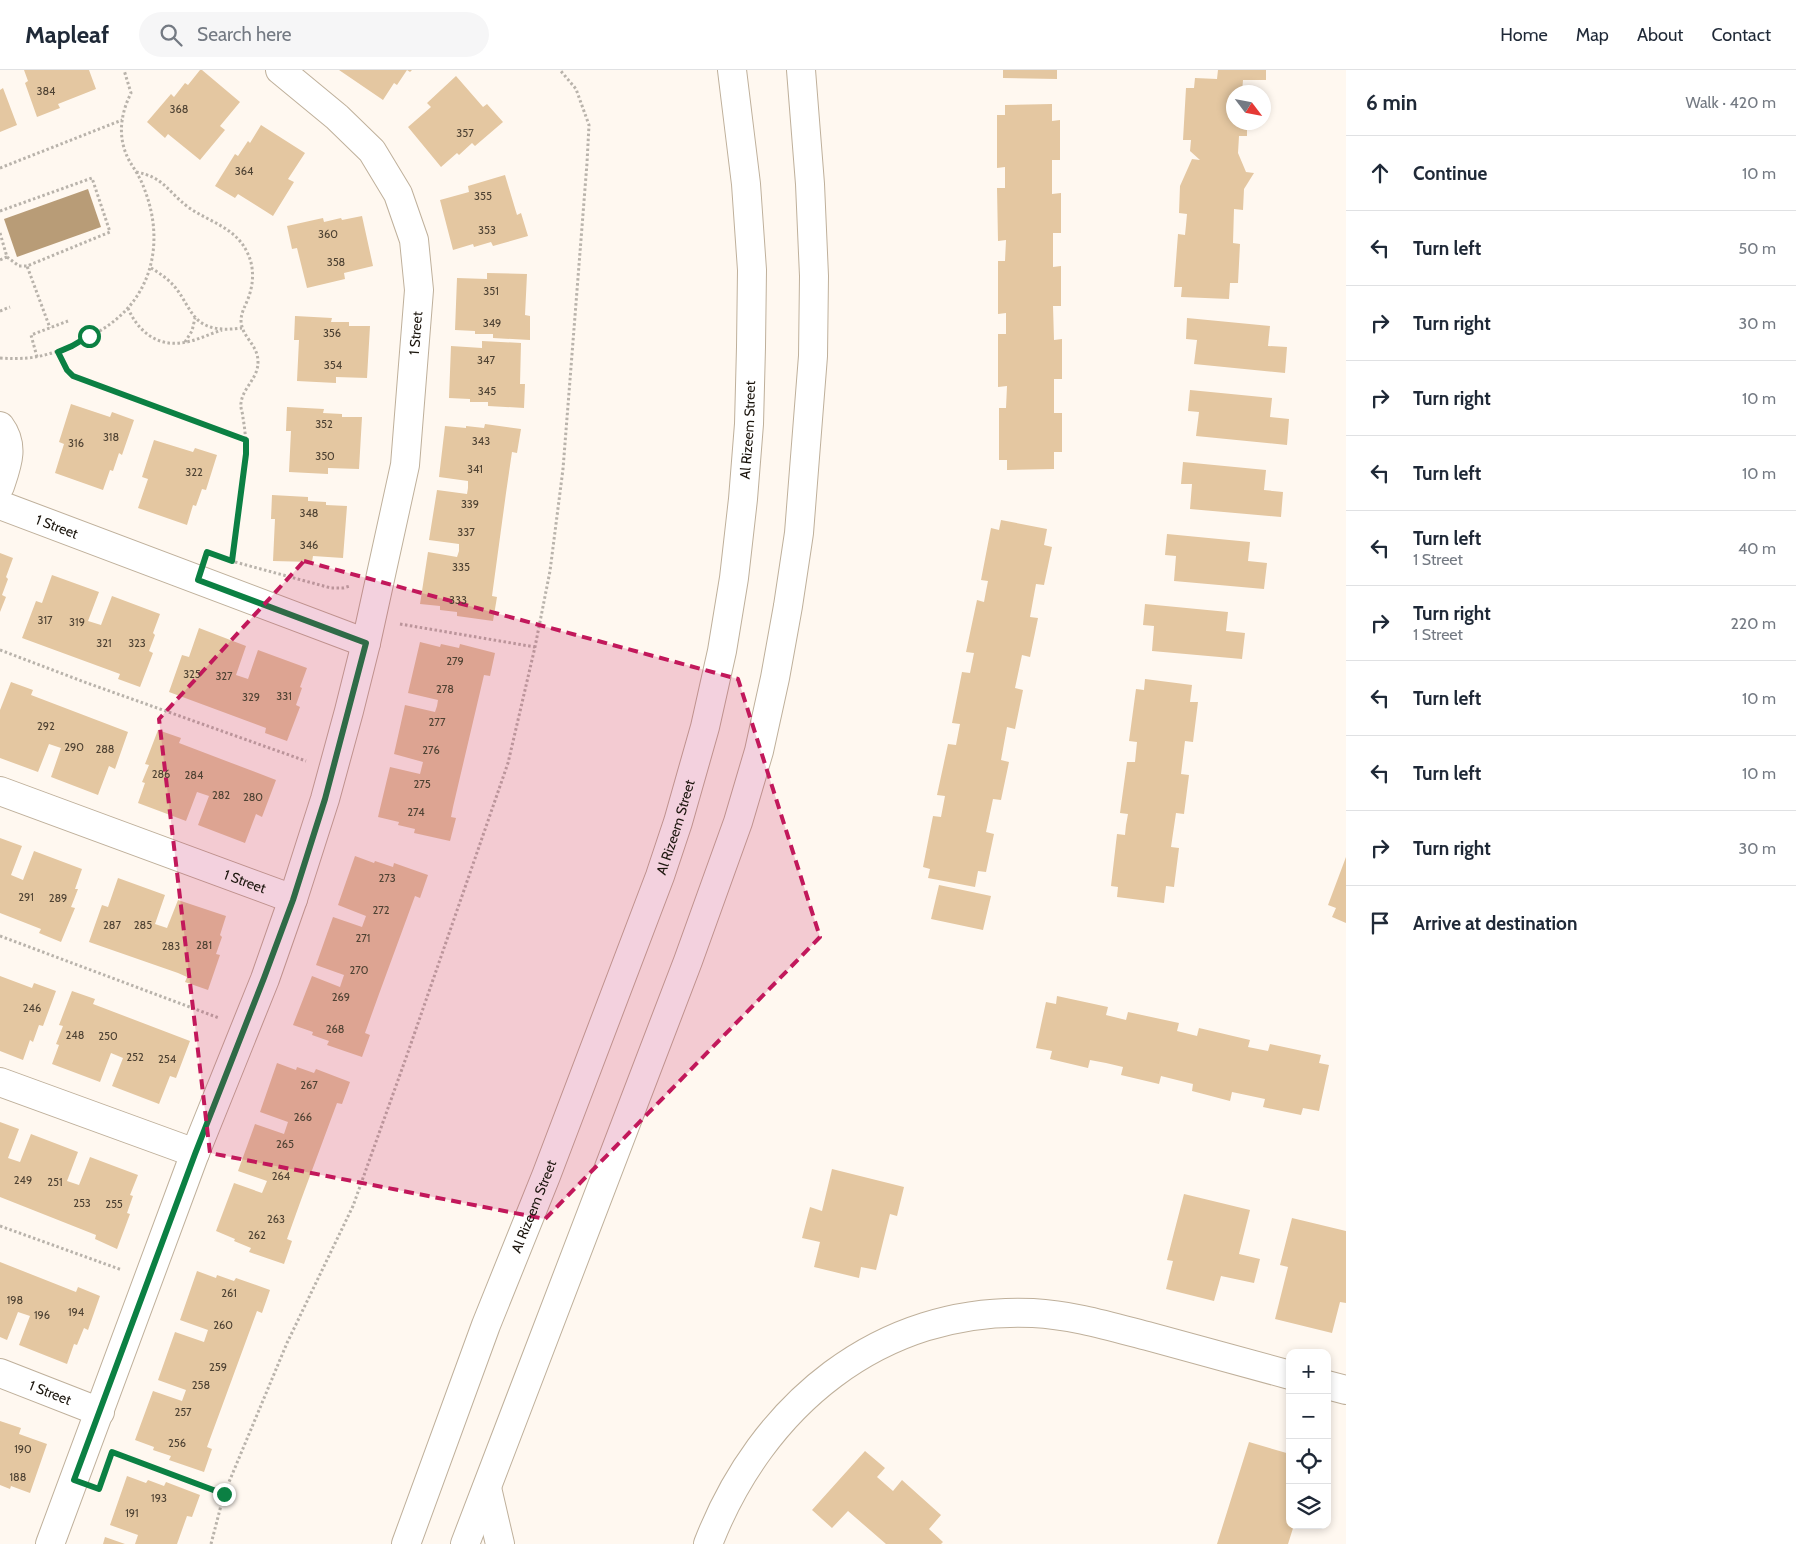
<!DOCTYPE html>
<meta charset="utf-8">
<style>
body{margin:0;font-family:Cabin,sans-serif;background:#f6f6f7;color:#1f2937}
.controls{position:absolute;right:15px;bottom:15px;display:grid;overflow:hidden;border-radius:10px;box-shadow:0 2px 8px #0003}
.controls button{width:45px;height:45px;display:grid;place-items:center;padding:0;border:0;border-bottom:1px solid #e0e1e3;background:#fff;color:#1f2937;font:25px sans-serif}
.compass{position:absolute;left:1226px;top:15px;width:45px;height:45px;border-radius:50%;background:#fff;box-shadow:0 2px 8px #0003;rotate:122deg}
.stop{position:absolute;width:15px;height:15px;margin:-11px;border:4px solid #0b8043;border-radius:50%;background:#fff}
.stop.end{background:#0b8043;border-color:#fff;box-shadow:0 1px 5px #0008}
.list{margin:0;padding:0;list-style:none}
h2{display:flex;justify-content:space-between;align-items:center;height:65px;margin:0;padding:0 20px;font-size:21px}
h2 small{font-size:16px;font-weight:400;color:#747a83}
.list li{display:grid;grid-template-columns:32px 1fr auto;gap:15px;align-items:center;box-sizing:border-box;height:75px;padding:0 20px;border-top:1px solid #e0e1e3}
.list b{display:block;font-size:19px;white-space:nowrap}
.list p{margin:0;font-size:16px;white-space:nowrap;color:#747a83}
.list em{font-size:16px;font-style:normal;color:#747a83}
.icon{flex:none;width:28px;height:28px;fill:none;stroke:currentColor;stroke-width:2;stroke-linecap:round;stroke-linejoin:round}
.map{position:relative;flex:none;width:1346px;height:1474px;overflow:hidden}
header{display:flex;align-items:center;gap:30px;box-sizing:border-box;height:70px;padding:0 25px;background:#fff;border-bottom:1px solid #e0e1e3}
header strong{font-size:24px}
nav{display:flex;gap:28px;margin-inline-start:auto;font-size:18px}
.search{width:350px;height:45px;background:#f6f6f7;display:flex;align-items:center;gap:12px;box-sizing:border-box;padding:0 18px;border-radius:28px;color:#747a83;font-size:19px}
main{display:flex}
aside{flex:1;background:#fff}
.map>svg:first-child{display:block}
.water{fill:#b89c77}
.building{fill:#e4c7a1}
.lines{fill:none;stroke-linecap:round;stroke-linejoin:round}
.minor-casing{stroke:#bfb09b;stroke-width:30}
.path{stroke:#b9b3ab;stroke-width:3;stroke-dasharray:2.5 2.5;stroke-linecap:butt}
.minor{stroke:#fff;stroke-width:28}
.route{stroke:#0b8043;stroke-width:6}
.marked{fill:#c2185b;fill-opacity:0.2;stroke:#c2185b;stroke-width:4;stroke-dasharray:10 6;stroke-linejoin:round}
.labels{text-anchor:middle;stroke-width:5;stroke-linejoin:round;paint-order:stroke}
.number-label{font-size:11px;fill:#4e4233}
.street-label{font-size:14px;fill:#1c160e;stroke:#fff}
</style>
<header>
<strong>Mapleaf</strong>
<div class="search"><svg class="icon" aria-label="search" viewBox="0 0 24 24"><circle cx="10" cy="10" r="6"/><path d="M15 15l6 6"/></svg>Search here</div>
<nav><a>Home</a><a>Map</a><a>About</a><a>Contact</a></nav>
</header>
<main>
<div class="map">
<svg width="1346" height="1474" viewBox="0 0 1346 1474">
<rect width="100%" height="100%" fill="#fff8f0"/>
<path class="water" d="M88 119 101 157 17 187 4 149Z"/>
<path class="building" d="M24 0H89L96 19 58 34 60 38 37 47 25 13 28 11Z
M200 0H202L240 32 220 56 225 60 200 90 168 64 165 68 147 52 171 24 174 27 185 13 188 15Z
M339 0H412L410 2 407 0 397 15 394 13 383 30Z
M1003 0H1057V9L1003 8Z
M1218 0H1266V10H1243L1242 22H1234V52H1247V66H1239L1238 83 1246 102 1254 103 1244 119 1243 140 1234 139 1233 173 1240 174 1238 213H1230L1229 229 1181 227 1182 217H1174L1178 164 1185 165 1186 155 1187 144 1179 143 1180 116 1192 89 1200 90 1190 81 1191 70H1183L1186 18H1194L1195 8 1217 9Z
M456 6 483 37 487 34 503 52 475 76 472 73 459 85 457 83 441 97 408 57 431 37 427 33Z
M3 18 17 55 0 62V20Z
M1052 34V51L1060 50V90H1052V124L1061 123V163H1053V197L1061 196V236H1053L1054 270 1062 269V309H1054V343H1062V382H1054V399L1007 400V390H999V338H1006L1007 316 998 317V264H1006V243L998 244V191H1005L1006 170 998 171 997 118H1005V97L997 98V45H1005V35Z
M261 55 305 83 288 109 294 112 273 146 238 124 235 128 215 116 235 84 238 86 248 71 250 73Z
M505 105 517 145 521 143 528 166 493 176 491 172 474 177 473 174 453 180 440 130 469 122 468 116Z
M362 146 373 196 344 203 345 209 307 218 297 178 292 179 287 156 323 148 324 152 341 148 342 150Z
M487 203 527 204 525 245 530 246V270L493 268V264H475V261L455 260 457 208 487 209Z
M295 246 332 248 331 252H349V256H370L367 308 336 307V313L297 311 299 270H294Z
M1187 248 1270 256 1268 276 1287 277 1285 303 1194 294 1197 270 1186 269Z
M482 271 521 273 520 314H525L524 338 488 336V332H470V329L449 328 451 276 482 278Z
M1190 320 1272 328 1270 347 1289 349 1287 375 1196 366 1199 342 1188 341Z
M71 334 110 347 112 342 134 350 122 385 119 383 113 401 110 400 103 420 55 403 64 374 59 372Z
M287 337 324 339 323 343 342 344V347H362L359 399 328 398V404L289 402 291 361H286Z
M485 354 521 359 517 383 512 382 506 423 492 526 497 527 493 551 457 546V542L440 540V536L420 534 428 482 457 487 459 481V474L429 470 437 420 467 424 468 418V411L439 407 445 356 466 358V356L484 358Z
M154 370 193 382 195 378 217 385 206 420 202 419 196 436 193 435 187 455 138 438 148 409 142 407Z
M1183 392 1266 400 1264 420 1283 422 1281 447 1190 439 1192 414H1181Z
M272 425 308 427V431L326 432V435L347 436 343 488 313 486 312 492 273 491 275 449H271Z
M1001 450 1047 459 1044 475 1052 477 1044 515 1036 514 1030 547 1038 548 1030 587 1022 585 1015 618 1023 620 1015 659 1007 657 1001 690 1009 692 1001 730 993 729 986 762 994 764 986 802 978 801 975 817 928 808 930 799 923 797 933 746 941 747 945 726 937 725 948 674 956 675 960 654 952 653 962 602 970 603 974 583 966 582 977 530 984 532 986 521 988 511 981 510 991 458 999 460Z
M1167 464 1250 472 1248 491 1267 493 1264 519 1174 511 1176 486 1165 485Z
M0 483 13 488 6 507 8 509 2 525 6 527 0 542Z
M52 505 99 522 88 551 101 555 112 526 160 544 153 563 155 565 149 581 153 583 140 617 118 609 120 604 22 568 36 531 42 533Z
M1145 534 1228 542 1226 561 1245 563 1242 589 1152 581 1154 556 1143 555Z
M199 558 246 576 236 605 248 609 258 580 307 598 300 617 302 618 296 635 300 637 287 671 265 663 266 658 169 622 182 585 189 587Z
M420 572 440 577 441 574 459 578 460 574 495 583 490 606 484 605 453 737 451 747 456 748 450 771 414 763 415 759 398 755 399 752 378 747 390 697 420 704 423 692 394 684 405 635 435 642 437 636 438 630 408 623Z
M1145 609 1192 615 1190 632H1198L1193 672 1185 671 1181 704 1189 705 1184 744 1176 743 1171 777 1179 778 1174 817 1166 816 1164 833 1117 827 1118 817 1111 816 1117 764 1125 765 1126 755 1128 744 1120 743 1127 692H1135L1137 672 1129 671 1136 619 1144 620Z
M11 612 33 620 31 625 128 662 115 699 109 696 98 725 51 707 61 678 49 674 38 702 0 688V640Z
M158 660 181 668 179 673 276 710 262 747 256 744 245 773 198 755 209 726 197 722 186 751 138 733 145 713 142 712 149 695 145 694Z
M0 768 22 776 11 805 23 810 34 781 82 799 75 819H78L71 837 75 838 61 872 39 863 41 859 0 843Z
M355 786 374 793 375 791 393 797 394 793 428 805 420 828 415 826 379 924 365 963 370 965 362 987 327 975 329 971 312 965 313 962 293 955 312 906 340 917 344 905 316 895 333 847 362 857 366 846 338 835Z
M1346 787V853L1332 847 1336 838 1328 835Z
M118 808 165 825 155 854 167 858 178 830 226 846 220 865 222 867 216 884 220 885 208 920 185 912 187 907 178 903 89 872 102 835 108 837Z
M939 815 991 826 983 860 931 849Z
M0 906 32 918 34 913 56 921 43 956 39 955 33 972 30 970 23 990 0 981Z
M72 921 95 929 93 934 190 971 176 1008 170 1006 159 1034 112 1016 123 988 111 983 100 1012 52 994 59 975 56 974 63 956 59 955Z
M1057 926 1108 937 1106 945 1126 950 1128 942 1179 953 1177 961 1197 966 1199 958 1250 970 1248 977 1268 981 1270 974 1321 985 1319 993 1329 995 1319 1041 1303 1038 1301 1045 1263 1037 1265 1029 1232 1022 1230 1031 1192 1021 1193 1014 1161 1006 1159 1014 1121 1005 1123 997 1106 993 1090 990 1088 998 1050 989 1052 981 1036 978 1046 932 1056 934Z
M277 993 296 1000 297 997 314 1003 316 999 350 1012 342 1034 337 1033 301 1130 287 1169 292 1171 284 1194 249 1182 251 1178 234 1171 235 1169 216 1161 234 1113 262 1123 267 1111 238 1101 255 1054 284 1064 288 1052 260 1042Z
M0 1052 19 1059 8 1088 20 1092 31 1064 78 1082 67 1111 79 1115 90 1087 138 1105 130 1125 133 1126 127 1143 130 1144 117 1179 95 1169 96 1165 0 1127Z
M832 1099 904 1117 897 1146 890 1144 876 1200 861 1197 859 1208 814 1197 820 1172 802 1168 810 1137 822 1141Z
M1184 1124 1250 1140 1239 1184 1260 1189 1254 1213 1221 1206 1214 1231 1166 1219 1173 1191 1167 1190Z
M1292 1148 1346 1161V1233L1340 1232 1332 1263 1275 1249 1288 1197 1280 1195Z
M0 1192 76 1222 78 1217 100 1226 88 1260 84 1258 77 1275 74 1274 67 1294 19 1275 30 1246 18 1242 7 1270 0 1267Z
M197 1201 216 1208 217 1205 234 1211 236 1208 270 1220 262 1243 257 1241 221 1339 207 1377 212 1379 204 1402 169 1390 171 1386 153 1380 154 1377 135 1370 153 1321 182 1331 186 1320 158 1310 175 1262 204 1272 208 1260 180 1250Z
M0 1351 21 1358 19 1364 47 1374 30 1423 11 1416 10 1419 0 1415Z
M1249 1372 1290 1384V1455H1294L1288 1474H1217Z
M865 1381 885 1398 877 1407 893 1421 902 1410 941 1445 929 1459 943 1472 941 1474H886L848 1441 832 1458 812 1440Z
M127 1406 146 1413 148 1410 164 1416 166 1412 200 1425 192 1447 187 1446 177 1474H135L138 1465 110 1455Z
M105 1467 125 1474H103Z"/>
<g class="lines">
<g class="minor-casing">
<g id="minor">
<path d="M0 356C15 376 7 395 0 416"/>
<path id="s1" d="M0 435 366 573"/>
<path id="s2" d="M0 721 293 829"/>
<path d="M0 1012 195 1083"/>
<path id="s3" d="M0 1303 100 1342"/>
<path d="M1327 1315 1346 1320"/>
<path d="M487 1418 500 1474"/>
<path id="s4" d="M50 1474 195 1083 265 909 293 829 325 729 349 641 366 573 405 395 419 220 414 170 398 124 372 81 337 47 280 0"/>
<path id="s5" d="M406 1474 486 1255 546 1106 660 806 678 752 705 657 722 581 734 508 743 429 749 354 751 277 752 200 746 114 732 0"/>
<path d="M465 1474 688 891 738 752 759 681 775 608 788 536 799 463 813 286 814 206 810 114 801 0"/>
<path d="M708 1474C761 1336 880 1236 1033 1243 1073 1245 1112 1257 1151 1267 1197 1280 1244 1292 1290 1305"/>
</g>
</g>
<path class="path" d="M0 98 122 50
M136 102C164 107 168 122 188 137 209 152 235 157 247 182 254 195 254 212 249 226 246 235 241 242 241 251 242 268 258 274 258 292 258 309 243 317 241 333 240 338 243 343 243 348 245 359 246 371 246 382 246 394 243 407 242 420 238 443 235 467 232 491L230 490
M0 141 92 108 110 162 27 196 50 258
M0 163 7 187 0 190
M7 187 19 196H27
M151 198C161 204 171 211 178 221 184 229 188 239 195 247 207 261 226 260 242 258
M128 238C137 260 156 276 180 273 194 272 209 264 222 260
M0 241 10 237
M185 272 192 261 195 248
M58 282 67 300 73 306 246 370
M37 287 31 265 68 251
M0 288C40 291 59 282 94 264 150 235 167 176 144 118 141 109 135 100 130 92 117 69 120 45 131 23L124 0
M235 492 331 518H343L350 516
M400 554 535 577
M0 580 87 613 306 691
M0 866 219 948
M0 1156 122 1200
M112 1383 224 1424
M211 1474 224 1424 287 1273 353 1136 407 985 508 693 535 577 550 501 563 399 587 93 589 55 576 19 560 0"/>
<use href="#minor" class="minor"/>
</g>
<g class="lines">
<path class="route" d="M89 266 72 276 58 282 67 300 73 306 246 370V384L232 491 207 482 198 510 366 573 325 729 293 830 264 908 195 1084 74 1410 99 1419 112 1382 224 1424"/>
</g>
<path class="marked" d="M304 491 738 609 820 867 545 1149 210 1083 159 649Z"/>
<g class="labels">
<g class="number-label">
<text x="46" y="25">384</text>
<text x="179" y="43">368</text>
<text x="465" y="67">357</text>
<text x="244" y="105">364</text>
<text x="483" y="130">355</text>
<text x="487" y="164">353</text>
<text x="328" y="168">360</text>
<text x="336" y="196">358</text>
<text x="491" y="225">351</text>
<text x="492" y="257">349</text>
<text x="332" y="267">356</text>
<text x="486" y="294">347</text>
<text x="333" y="299">354</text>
<text x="487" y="325">345</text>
<text x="324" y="358">352</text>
<text x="111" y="371">318</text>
<text x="481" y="375">343</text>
<text x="76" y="377">316</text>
<text x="325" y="390">350</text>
<text x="475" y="403">341</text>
<text x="194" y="406">322</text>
<text x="470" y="438">339</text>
<text x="309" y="447">348</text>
<text x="466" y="466">337</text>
<text x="309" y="479">346</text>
<text x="461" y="501">335</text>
<text x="458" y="534">333</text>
<text x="45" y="554">317</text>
<text x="77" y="556">319</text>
<text x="104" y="577">321</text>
<text x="137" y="577">323</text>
<text x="455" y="595">279</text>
<text x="192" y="608">325</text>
<text x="224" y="610">327</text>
<text x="445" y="623">278</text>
<text x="284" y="630">331</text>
<text x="251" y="631">329</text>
<text x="437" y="656">277</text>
<text x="46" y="660">292</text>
<text x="74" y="681">290</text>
<text x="105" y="683">288</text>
<text x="431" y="684">276</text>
<text x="161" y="708">286</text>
<text x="194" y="709">284</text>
<text x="422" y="718">275</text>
<text x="221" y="729">282</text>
<text x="253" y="731">280</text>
<text x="416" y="746">274</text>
<text x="387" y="812">273</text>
<text x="26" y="831">291</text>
<text x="58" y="832">289</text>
<text x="381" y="844">272</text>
<text x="112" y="859">287</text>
<text x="143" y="859">285</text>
<text x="363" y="872">271</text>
<text x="204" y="879">281</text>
<text x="171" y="880">283</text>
<text x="359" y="904">270</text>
<text x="341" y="931">269</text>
<text x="32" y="942">246</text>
<text x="335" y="963">268</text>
<text x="75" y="969">248</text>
<text x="108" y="970">250</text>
<text x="135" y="991">252</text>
<text x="167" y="993">254</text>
<text x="309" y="1019">267</text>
<text x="303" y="1051">266</text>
<text x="285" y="1078">265</text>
<text x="281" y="1110">264</text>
<text x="23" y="1114">249</text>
<text x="55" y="1116">251</text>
<text x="82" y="1137">253</text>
<text x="114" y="1138">255</text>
<text x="276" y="1153">263</text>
<text x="257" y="1169">262</text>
<text x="229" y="1227">261</text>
<text x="15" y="1234">198</text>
<text x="76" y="1246">194</text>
<text x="42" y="1249">196</text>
<text x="223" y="1259">260</text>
<text x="218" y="1301">259</text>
<text x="201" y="1319">258</text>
<text x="183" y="1346">257</text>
<text x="177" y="1377">256</text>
<text x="23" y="1383">190</text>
<text x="18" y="1411">188</text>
<text x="159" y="1432">193</text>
<text x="132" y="1447">191</text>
</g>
<g class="street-label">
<text dy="5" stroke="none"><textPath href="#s4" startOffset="1270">1 Street</textPath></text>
<text dy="5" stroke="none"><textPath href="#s5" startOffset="1171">Al Rizeem Street</textPath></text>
<text dy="5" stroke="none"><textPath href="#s1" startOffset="61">1 Street</textPath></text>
<text dy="5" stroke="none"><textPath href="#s5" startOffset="766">Al Rizeem Street</textPath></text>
<text dy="5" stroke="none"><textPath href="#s2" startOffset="261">1 Street</textPath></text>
<text dy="5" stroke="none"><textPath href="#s5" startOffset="361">Al Rizeem Street</textPath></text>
<text dy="5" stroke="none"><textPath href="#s3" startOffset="54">1 Street</textPath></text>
</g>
</g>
</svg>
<div class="controls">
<button>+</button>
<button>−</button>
<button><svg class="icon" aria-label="locate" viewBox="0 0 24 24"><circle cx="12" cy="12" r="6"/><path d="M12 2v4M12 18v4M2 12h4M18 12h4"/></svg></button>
<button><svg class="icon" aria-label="layers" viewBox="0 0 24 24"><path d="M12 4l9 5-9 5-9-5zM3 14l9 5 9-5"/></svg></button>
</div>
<svg class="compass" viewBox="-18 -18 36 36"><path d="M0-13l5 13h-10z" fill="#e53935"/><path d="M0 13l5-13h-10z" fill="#747a83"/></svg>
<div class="stop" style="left:89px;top:266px"></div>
<div class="stop end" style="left:224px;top:1424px"></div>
</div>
<aside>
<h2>6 min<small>Walk · 420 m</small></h2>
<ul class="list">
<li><svg class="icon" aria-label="ahead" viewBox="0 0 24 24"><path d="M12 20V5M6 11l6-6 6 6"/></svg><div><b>Continue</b></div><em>10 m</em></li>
<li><svg class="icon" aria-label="left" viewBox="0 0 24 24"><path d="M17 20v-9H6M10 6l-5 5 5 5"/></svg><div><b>Turn left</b></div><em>50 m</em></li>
<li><svg class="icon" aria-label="right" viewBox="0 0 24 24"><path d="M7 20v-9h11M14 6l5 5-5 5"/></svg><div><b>Turn right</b></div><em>30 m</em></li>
<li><svg class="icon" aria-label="right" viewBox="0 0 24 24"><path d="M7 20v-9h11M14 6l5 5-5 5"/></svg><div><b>Turn right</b></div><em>10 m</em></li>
<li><svg class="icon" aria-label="left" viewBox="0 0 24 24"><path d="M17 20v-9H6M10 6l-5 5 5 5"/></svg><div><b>Turn left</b></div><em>10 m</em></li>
<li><svg class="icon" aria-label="left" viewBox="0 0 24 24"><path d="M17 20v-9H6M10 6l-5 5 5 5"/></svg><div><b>Turn left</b><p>1 Street</p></div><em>40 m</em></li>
<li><svg class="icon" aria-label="right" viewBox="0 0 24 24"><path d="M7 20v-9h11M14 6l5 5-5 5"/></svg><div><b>Turn right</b><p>1 Street</p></div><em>220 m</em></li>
<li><svg class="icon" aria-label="left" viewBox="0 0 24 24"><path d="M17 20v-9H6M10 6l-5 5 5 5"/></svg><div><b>Turn left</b></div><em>10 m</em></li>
<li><svg class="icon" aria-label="left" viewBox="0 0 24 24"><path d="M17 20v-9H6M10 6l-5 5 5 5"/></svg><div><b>Turn left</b></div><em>10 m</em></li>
<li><svg class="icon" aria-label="right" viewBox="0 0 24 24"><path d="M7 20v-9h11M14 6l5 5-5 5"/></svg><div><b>Turn right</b></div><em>30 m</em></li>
<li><svg class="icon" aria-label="arrive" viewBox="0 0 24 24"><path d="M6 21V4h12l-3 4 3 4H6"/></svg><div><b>Arrive at destination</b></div></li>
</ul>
</aside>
</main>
